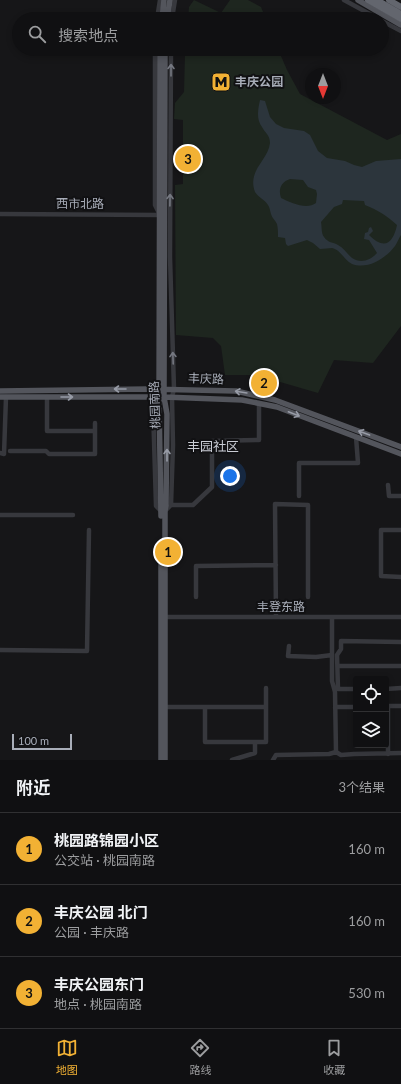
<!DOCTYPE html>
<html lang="zh">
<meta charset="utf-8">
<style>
body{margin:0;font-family:Lato,"Noto Sans SC",sans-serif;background:#1e1e20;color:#f1f3f6}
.controls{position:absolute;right:12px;bottom:12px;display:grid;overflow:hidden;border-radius:4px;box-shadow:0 2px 6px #0003}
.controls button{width:36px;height:36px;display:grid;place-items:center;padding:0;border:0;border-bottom:1px solid #303032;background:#101012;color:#f1f3f6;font:20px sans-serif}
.compass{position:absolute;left:305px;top:68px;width:36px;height:36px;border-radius:50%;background:#101012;box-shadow:0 2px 6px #0003;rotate:180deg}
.scale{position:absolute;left:12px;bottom:10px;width:60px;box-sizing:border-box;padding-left:4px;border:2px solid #a8adb8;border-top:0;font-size:11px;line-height:14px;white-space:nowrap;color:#a8adb8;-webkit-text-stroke:3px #111113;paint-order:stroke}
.you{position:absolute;left:230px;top:476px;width:14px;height:14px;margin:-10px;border:3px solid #fff;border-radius:50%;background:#1a73e8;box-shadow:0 0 0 6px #1a73e833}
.badge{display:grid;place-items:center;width:26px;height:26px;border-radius:50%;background:#f2b134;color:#111;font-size:13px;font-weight:700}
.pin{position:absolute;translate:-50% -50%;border:2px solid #fff;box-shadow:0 1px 4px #0006}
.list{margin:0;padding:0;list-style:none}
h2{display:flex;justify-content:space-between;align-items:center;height:52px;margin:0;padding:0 16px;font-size:17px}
h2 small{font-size:13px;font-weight:400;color:#9c9d9f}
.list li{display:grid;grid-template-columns:26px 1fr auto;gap:12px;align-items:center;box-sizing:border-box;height:72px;padding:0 16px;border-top:1px solid #303032}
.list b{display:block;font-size:15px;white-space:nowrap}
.list p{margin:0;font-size:13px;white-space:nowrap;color:#9c9d9f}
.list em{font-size:13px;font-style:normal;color:#9c9d9f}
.icon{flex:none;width:22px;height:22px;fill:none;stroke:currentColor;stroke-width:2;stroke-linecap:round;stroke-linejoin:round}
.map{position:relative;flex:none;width:401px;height:760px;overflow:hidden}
.search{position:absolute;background:#101012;box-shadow:0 2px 6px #0003;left:12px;right:12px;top:12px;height:44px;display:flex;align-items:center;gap:10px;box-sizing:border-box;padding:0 14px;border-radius:22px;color:#9c9d9f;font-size:15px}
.sheet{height:268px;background:#101012}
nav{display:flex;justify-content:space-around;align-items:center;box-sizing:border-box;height:56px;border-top:1px solid #303032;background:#101012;font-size:11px;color:#9c9d9f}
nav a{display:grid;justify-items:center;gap:2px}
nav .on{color:#f2b134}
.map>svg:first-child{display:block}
.green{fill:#1e261f}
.water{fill:#2c353c;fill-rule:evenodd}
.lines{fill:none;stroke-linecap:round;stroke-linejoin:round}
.minor{stroke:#37383d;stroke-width:4.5}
.major{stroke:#53555c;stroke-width:5.5}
.highway{stroke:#63666e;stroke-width:6}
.oneway{stroke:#757881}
.oneway2{stroke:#979ba6}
.labels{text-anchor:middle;stroke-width:4;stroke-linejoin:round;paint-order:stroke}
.poi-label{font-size:12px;font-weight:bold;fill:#a8adb8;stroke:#111113;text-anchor:start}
.street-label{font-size:12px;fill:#a8adb8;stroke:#111113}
.neighbourhood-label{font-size:13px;fill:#c9ccd4;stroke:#111113}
</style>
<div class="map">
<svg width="401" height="760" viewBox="0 0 401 760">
<rect width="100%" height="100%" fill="#161618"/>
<path class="green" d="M194 0 221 13 230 0H248L261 7 266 19H188L189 7Z
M184 49H278L287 70 300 94 387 140 401 134V326L373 363 334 360 318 393 256 375H225L221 346 213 338 176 335 175 185 183 184V120L174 119 175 103 184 92 185 54 184 53Z"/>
<path class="water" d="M260 100 265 101 270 117 276 124 284 128 304 131 310 135 318 151 327 158 345 161 354 165 362 167 376 161 401 159V235C399 238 397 243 395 246 386 258 368 270 352 264 344 260 341 250 332 248 329 248 324 249 320 249L313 243 307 240 288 246 286 244 285 238 278 237C278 233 278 228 277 224 275 220 272 218 271 214 270 211 270 208 268 205 265 200 258 197 255 192 247 170 268 161 270 143 270 135 265 133 262 127 256 119 258 109 260 100ZM290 179 303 180 308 187 316 190 317 194 316 203C307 210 291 203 281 198 278 189 281 182 290 179ZM343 200 364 201 365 205C378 210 387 216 397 225 393 244 384 250 369 235L373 231 371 227 369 228 368 232 365 233 364 239 369 240 377 253C371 260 361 264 352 258 347 254 344 248 338 245 333 242 328 243 324 237 321 233 322 227 321 222L334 207 342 204Z"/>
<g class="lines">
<path class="minor" d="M344 0 379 19
M157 19 160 0
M172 19 175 0
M382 21 401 31
M0 214 160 215 155 205V49
M47 397V431H95
M159 402 153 408 156 506 161 511
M10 451H46L49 454H95V423
M0 453 4 454 6 397
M388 485 389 496H401
M299 496V463H358L356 437
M171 505H193L212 487V441L259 440V403
M165 511 171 505 173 445 172 397 174 389 170 257 171 49
M0 515H73
M401 530H381V576L401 577
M196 597V566L276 565
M276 616 275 504 308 505V597
M163 617H401
M332 617V681L335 692 336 752
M289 646 288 656 316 657 332 655
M0 650 87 651 89 530
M338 666H401
M356 689H338L337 655 341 649V641L401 642
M386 689 401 688
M386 706H401
M165 707H266V688
M205 707V742H266V707
M335 707H356
M388 754V706
M232 760 255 753V742
M273 760 276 755 329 754 336 752 341 755 354 754 401 753"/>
<path class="major" d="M358 0 401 25
M162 19 164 0
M167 19 170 0
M160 49 159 402 161 516
M165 49 164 397 167 414 166 505 165 511V760
M0 391 147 389 236 391 275 400 401 447
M0 397H164L242 400 277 407 401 454
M161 760V546"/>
<path class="highway" d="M368 0 401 19
M377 0 401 14
M389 0 401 7"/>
</g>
<defs><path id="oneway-shaft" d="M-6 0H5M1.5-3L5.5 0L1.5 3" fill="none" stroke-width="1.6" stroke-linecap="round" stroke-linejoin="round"/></defs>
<g class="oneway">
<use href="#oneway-shaft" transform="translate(171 70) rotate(-90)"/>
<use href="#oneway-shaft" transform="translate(170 200) rotate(-89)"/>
<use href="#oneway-shaft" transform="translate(173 358) rotate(-92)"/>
</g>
<g class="oneway2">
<use href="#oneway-shaft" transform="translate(120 389) rotate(180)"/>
<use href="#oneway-shaft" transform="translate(241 392) rotate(-171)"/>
<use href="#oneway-shaft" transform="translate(67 397)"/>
<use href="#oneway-shaft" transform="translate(294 414) rotate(21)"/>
<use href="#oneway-shaft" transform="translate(364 433) rotate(-160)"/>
<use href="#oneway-shaft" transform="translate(167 455) rotate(-90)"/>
</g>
<defs>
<g id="metro-square" transform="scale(1)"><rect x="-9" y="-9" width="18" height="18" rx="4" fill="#f2b134" stroke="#111113"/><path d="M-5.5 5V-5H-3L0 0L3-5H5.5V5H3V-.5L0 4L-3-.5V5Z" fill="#111"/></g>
</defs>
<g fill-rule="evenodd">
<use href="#metro-square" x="221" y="82"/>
</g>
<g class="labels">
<g class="poi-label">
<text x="235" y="86">丰庆公园</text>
</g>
<g class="street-label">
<text x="80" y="208">西市北路</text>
<text transform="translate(206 379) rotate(2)" y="4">丰庆路</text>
<text transform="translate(155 405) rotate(-92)" y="4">桃园南路</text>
<text x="281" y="611">丰登东路</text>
</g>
<g class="neighbourhood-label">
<text x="213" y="451">丰园社区</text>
</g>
</g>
</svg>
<div class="controls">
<button><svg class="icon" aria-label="locate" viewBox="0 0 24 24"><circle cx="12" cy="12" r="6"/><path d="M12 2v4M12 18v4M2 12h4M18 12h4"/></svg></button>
<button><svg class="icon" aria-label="layers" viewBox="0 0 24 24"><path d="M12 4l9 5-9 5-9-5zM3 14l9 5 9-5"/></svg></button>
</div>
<svg class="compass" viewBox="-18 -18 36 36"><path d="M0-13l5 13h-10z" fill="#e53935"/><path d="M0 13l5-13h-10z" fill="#9c9d9f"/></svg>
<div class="scale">100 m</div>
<div class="you"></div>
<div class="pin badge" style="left:168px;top:552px">1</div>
<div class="pin badge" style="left:264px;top:383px">2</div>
<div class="pin badge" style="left:188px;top:159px">3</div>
<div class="search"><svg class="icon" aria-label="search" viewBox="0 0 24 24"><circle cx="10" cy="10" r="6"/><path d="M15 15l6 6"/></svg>搜索地点</div>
</div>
<section class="sheet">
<h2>附近<small>3个结果</small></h2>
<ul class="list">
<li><span class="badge">1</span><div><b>桃园路锦园小区</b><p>公交站 · 桃园南路</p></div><em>160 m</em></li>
<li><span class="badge">2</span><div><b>丰庆公园 北门</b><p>公园 · 丰庆路</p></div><em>160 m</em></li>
<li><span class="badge">3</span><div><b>丰庆公园东门</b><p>地点 · 桃园南路</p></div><em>530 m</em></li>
</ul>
</section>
<nav>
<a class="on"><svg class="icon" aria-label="map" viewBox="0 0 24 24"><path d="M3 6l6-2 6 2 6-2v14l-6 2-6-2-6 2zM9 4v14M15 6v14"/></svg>地图</a>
<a><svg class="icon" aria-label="directions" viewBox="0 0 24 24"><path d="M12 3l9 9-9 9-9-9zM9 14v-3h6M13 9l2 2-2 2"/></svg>路线</a>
<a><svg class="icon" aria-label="saved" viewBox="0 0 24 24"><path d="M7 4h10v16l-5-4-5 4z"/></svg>收藏</a>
</nav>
